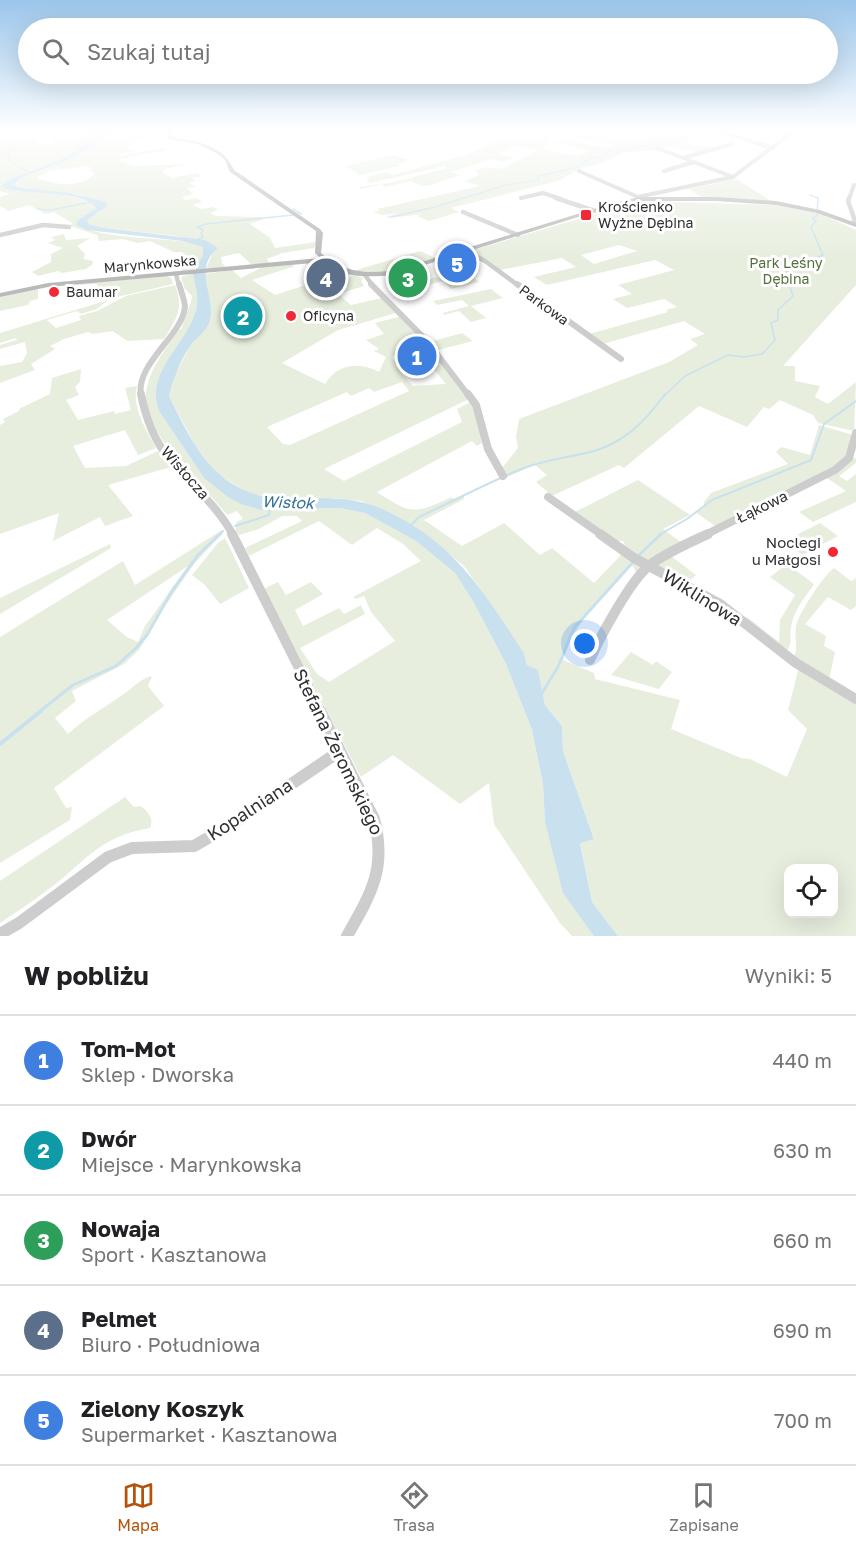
<!DOCTYPE html>
<html lang="pl">
<meta charset="utf-8">
<style>
body{margin:0;font-family:"Golos Text",sans-serif;background:#f6f6f6;color:#202124}
.controls{position:absolute;right:18px;bottom:18px;display:grid;overflow:hidden;border-radius:12px;box-shadow:0 6px 24px #0002}
.controls button{width:54px;height:54px;display:grid;place-items:center;padding:0;border:0;border-bottom:2px solid #e0e0e0;background:#fff;color:#202124;font:30px sans-serif}
.you{position:absolute;left:585px;top:644px;width:21px;height:21px;margin:-15px;border:4px solid #fff;border-radius:50%;background:#1a73e8;box-shadow:0 0 0 9px #1a73e833}
.badge{display:grid;place-items:center;width:39px;height:39px;border-radius:50%;background:#b45309;color:#fff;font-size:20px;font-weight:700}
.pin{position:absolute;translate:-50% -50%;border:3px solid #fff;box-shadow:0 2px 6px #0006}
.list{margin:0;padding:0;list-style:none}
h2{display:flex;justify-content:space-between;align-items:center;height:78px;margin:0;padding:0 24px;font-size:26px}
h2 small{font-size:20px;font-weight:400;color:#757577}
.list li{display:grid;grid-template-columns:39px 1fr auto;gap:18px;align-items:center;box-sizing:border-box;height:90px;padding:0 24px;border-top:2px solid #e0e0e0}
.list b{display:block;font-size:22px;white-space:nowrap}
.list p{margin:0;font-size:20px;white-space:nowrap;color:#757577}
.list em{font-size:20px;font-style:normal;color:#757577}
.icon{flex:none;width:33px;height:33px;fill:none;stroke:currentColor;stroke-width:2;stroke-linecap:round;stroke-linejoin:round}
.map{position:relative;flex:none;width:856px;height:936px;overflow:hidden}
.search{position:absolute;background:#fff;box-shadow:0 6px 24px #0002;left:18px;right:18px;top:18px;height:66px;display:flex;align-items:center;gap:15px;box-sizing:border-box;padding:0 21px;border-radius:33px;color:#757577;font-size:22px}
.sheet{height:528px;background:#fff}
nav{display:flex;justify-content:space-around;align-items:center;box-sizing:border-box;height:84px;border-top:2px solid #e0e0e0;background:#fff;font-size:16px;color:#757577}
nav a{display:grid;justify-items:center;gap:3px}
nav .on{color:#b45309}
.map>svg:first-child{display:block}
.green{fill:#e7eede;fill-rule:evenodd}
.water{fill:#c9e0ef}
.lines{fill:none;stroke-linecap:round;stroke-linejoin:round}
.stream-far3{stroke:#c9e0ef;stroke-width:1.5}
.stream-far2{stroke:#c9e0ef;stroke-width:2}
.stream-far1{stroke:#c9e0ef;stroke-width:3}
.stream{stroke:#c9e0ef;stroke-width:4}
.street-far5{stroke:#cdcdcd;stroke-width:4}
.street-far4{stroke:#cdcdcd;stroke-width:4.5}
.street-far3{stroke:#cdcdcd;stroke-width:6}
.street-far2{stroke:#cdcdcd;stroke-width:8}
.street-far1{stroke:#cdcdcd;stroke-width:10}
.street{stroke:#cdcdcd;stroke-width:12}
.secondary{fill:#bababa;fill-rule:evenodd}
.poi-dot{fill:#f22836;stroke:#fff;stroke-width:2}
.labels{text-anchor:middle;stroke-width:6;stroke-linejoin:round;paint-order:stroke}
.far-poi-label{font-size:14px;fill:#303030;stroke:#fff;text-anchor:start}
.far-park-label{font-size:14px;fill:#53703a;stroke:#fff}
.far-street-label{font-size:14px;fill:#303030;stroke:#fff}
.street-label{font-size:15px;fill:#303030;stroke:#fff}
.poi-label{font-size:15px;fill:#303030;stroke:#fff;text-anchor:end}
.water-label{font-size:16px;font-style:italic;fill:#377399;stroke:#fff}
.near-street-label{font-size:18px;fill:#303030;stroke:#fff}
</style>
<div class="map">
<svg width="856" height="936" viewBox="0 0 856 936">
<rect width="100%" height="100%" fill="#fff"/>
<path class="green" d="M0 130H46L21 138H39L35 145 52 144 56 138 48 136 68 130H95C72 161 41 166 7 180L3 188C24 193 85 192 96 208L77 222 76 225C108 240 160 237 196 243L203 247C206 255 199 264 194 270L181 271 182 262 178 256 183 252H174L150 241 138 243 122 239 99 241 97 235 70 226 72 223 54 212 46 214 29 205 8 211 0 206V197L10 194 0 191Z
M104 130H137L133 132H149L145 136 162 135 141 138 128 148 135 151 120 154V156L163 148 166 150 120 159 119 161 133 166 187 164 164 169 163 173 172 178 197 173 202 176 192 178 196 181 189 183 195 187 187 188 193 194 182 197 186 200 197 198 202 202 192 205 202 209 214 207 218 210 210 213 216 216 260 217 264 219 250 224 270 238 275 248 316 242 314 248 282 253 267 259 269 263 252 265 239 253 221 257 222 263 226 268 206 269 213 252 218 248 177 236 105 228 89 224 87 220 107 205 80 195 22 188 13 185 21 178 71 159 98 142ZM87 166 92 168 91 171 95 173C81 190 52 184 36 178L50 171Z
M517 130H562L543 141 550 143 543 149 577 156 590 151 553 142C572 133 594 153 613 145L565 135 572 130H685L687 140 690 142 685 144 715 148 700 153 675 147 683 144 663 149 623 153 601 163 578 170 558 181 451 208 459 212 429 221 417 216 422 214 389 218 386 217 399 213 382 215 373 212 380 211 377 209 480 186 464 181 479 175 475 171 485 167 501 169 538 150 515 146 498 154 515 157 505 162 491 159 451 172 460 175 431 185 423 186 411 181 385 187 382 184 361 189 358 187 390 183 447 168 445 166 370 183 366 180 369 179 367 177 387 172 393 175 469 154Z
M393 155 410 160 397 164 400 166 359 175 356 174 358 173 345 166Z
M736 179 771 201 703 198 689 189Z
M639 201 776 205 821 214 856 230V285L783 366H795V381L820 386 815 397 828 404 856 382 854 431 818 423 813 415 780 400 769 409 764 407 747 427 699 406 624 468 619 465 552 496 536 482 547 475 535 465 507 477 502 468 518 448 516 437 519 419 669 362 698 345 690 339 705 334 684 321 603 344 589 334 668 312 666 310 677 307 664 299 627 308 613 299 632 294 618 285 674 270 655 260 547 285 534 277 576 267 562 258 500 270 470 251ZM619 245 637 251 594 264 581 255Z
M64 234 66 240 90 238 77 246 85 254 83 259 93 261 92 265 86 269 62 273 58 271 38 276 32 272 51 262V254L63 248 48 243 55 240 51 237Z
M420 251 435 258 385 272 353 271Z
M291 264 295 266 252 280 275 295 309 284 320 289 354 275 363 278 361 281 364 286 338 294 351 305 382 298 396 313 338 330 282 363 325 384C337 364 359 361 379 372L386 357 374 351 379 349 366 340 384 334 375 323 402 316 412 326 469 399 324 469 344 481 462 422 457 409 471 402 483 442 477 446 472 441 377 492C411 515 415 514 452 497L454 499 464 495V499L424 520 462 546 504 523 540 555 552 548 594 583 622 554 643 566 637 574 632 565C605 594 575 621 563 660L594 673 595 679 680 700 671 729 741 758 750 759 787 777 807 729 788 710 799 667 856 703V936H618L592 902 580 842 594 838 563 751 562 726 545 705 538 671 527 665 524 653 464 566 413 525 361 501 336 498 288 502 248 493 216 473 195 445 169 396 176 373 190 346 209 323V302L205 274 232 270 241 278 262 267ZM425 345 439 365 432 367 446 384 413 386 402 374 392 357ZM402 382 409 391 290 445 283 444 267 427 347 392 351 396 369 388 374 392ZM788 868H834V914H788Z
M194 273C196 286 199 296 196 310 188 344 144 374 159 411L204 478 243 505 261 510 339 508 365 513 416 541 455 573 474 603 506 664 532 730 543 786 545 822 594 936H572L560 923 494 824 489 783 460 804 393 755 361 777 264 589 278 582 286 595 311 582 323 594 295 610 303 626 339 608 344 614 361 605 365 614 300 648 317 674 329 682 395 641 371 612 364 596 356 599 353 597 421 561 403 544 377 528 352 545 319 521 249 556 245 548 302 521 297 516H282L259 529 239 535 236 530V522L243 519 237 511 227 515C204 485 141 433 146 393 149 369 165 350 178 331L182 328C184 316 191 307 192 296L185 289 181 277Z
M470 275 479 282 451 289 443 281 417 288 411 283 437 277 443 281Z
M167 276 171 278 173 284 104 300 97 284 70 285Z
M175 285C184 308 177 318 164 339L127 341 113 331 93 334 88 332 64 339 50 346 55 349 31 364 35 370 0 383V366L22 362 27 353 25 342 0 349V345L17 340 16 338 0 343V333L108 300 97 309 81 314 77 311 47 320 56 328 81 320 79 316 97 311 126 296Z
M38 288V299L30 301 28 305 0 311V297Z
M491 289 503 298 471 306 486 318 471 322 459 311 444 315 443 313 469 306 462 300 437 305 433 301Z
M462 333 473 341 438 350 430 342Z
M81 369 80 382 75 387 79 395 66 400 78 420 114 411 115 414 131 410 125 388 137 386C131 407 146 430 156 448L138 455 125 430 73 446 85 468 126 466 158 451 171 467 108 485 133 516 105 526 100 517 53 541 59 513 0 534V425L5 422 3 419 19 411V409L50 394 52 378Z
M819 425 853 435 846 455 838 466 756 504 717 527 695 512 704 508V502L711 493 788 464 776 452 781 447 810 455Z
M853 457 856 459V463L839 476 847 481 856 474V502L813 522 799 512 846 491 827 478 840 471Z
M638 480 690 515 663 529 682 543 650 561 627 550 623 541H611L573 513Z
M820 523 838 536 803 555 783 542Z
M222 530 223 533 194 564 165 606 139 650 124 664 72 691 76 701 55 718 68 734C86 717 106 707 125 693 134 687 141 678 152 676L148 686 164 706 54 788 66 808 72 807 70 820 0 863V637L123 561 135 585ZM188 566 145 626 138 642 127 637 107 620Z
M225 538 249 588 220 604 205 585 192 575 218 543Z
M110 544 111 548 0 614V598Z
M671 556 696 575 687 583 657 566Z
M787 564 814 584C806 596 793 611 791 627 789 636 793 642 787 651L743 620 747 617 779 642 780 620 795 595 770 577Z
M834 568 851 581 856 578V606L851 610 828 597 805 624 826 636 824 646 835 652 829 680 793 659C799 647 794 639 796 627 797 615 824 575 834 568Z
M631 652 653 665 656 661 672 672 659 689 611 675Z
M125 797 134 807 141 806C148 812 154 818 150 828 100 837 91 856 53 886 36 899 18 911 0 923V881Z"/>
<path class="water" d="M95 130H104L98 142 71 159 21 178 13 185 22 188 69 193 106 202 107 206 87 220 89 224 105 228 205 240 218 248C191 270 218 299 209 323 206 331 196 338 191 345 180 360 174 378 169 396 192 442 211 485 265 497 272 499 281 502 288 502 295 502 303 499 310 499 335 497 359 499 382 509 454 541 482 590 524 653L527 665 538 670 545 705 562 726 563 751 594 839 580 843 592 902 618 936H594L563 893 545 822 543 785 532 730 506 664 474 603 455 573 416 541 365 513 339 508 261 510 243 505 228 497 204 478 159 411C144 372 187 345 196 310 199 297 196 287 193 274L203 255V247L183 241 87 230 76 225 77 221 96 208C83 189 23 196 1 187L7 180C41 166 72 161 95 130Z"/>
<g class="lines">
<path class="stream-far3" d="M100 136 114 133V135H125L134 130
M14 147 7 155 13 164 31 173
M37 209 51 210 91 202
M293 209 301 214
M391 217 435 207 506 185 539 180 538 176 575 168 593 157 601 159 607 152 686 139 683 130
M198 239 203 237 201 233 203 230 197 227 206 224 293 215
M664 396 685 376 728 355 744 357 762 354 775 340 771 323 778 320V310L793 296 785 272 823 255 811 227 816 221 812 218 817 216 818 198 810 195"/>
<path class="stream-far2" d="M411 525 419 517C454 501 488 482 524 468 545 460 565 458 586 453 621 446 645 422 665 394
M235 526 269 515 270 509
M219 535 223 531
M659 535 687 519 712 500 811 460 824 424 856 401"/>
<path class="stream-far1" d="M637 557 661 534
M542 693 558 667 574 628 634 561
M39 712 73 685 116 666 136 648 147 635 172 591 198 555 220 534"/>
<path class="stream" d="M0 744 41 711"/>
<path class="street-far5" d="M715 130 773 148
M657 148 733 177
M683 158 732 144
M579 171 638 197
M664 171 694 162
M521 198 543 193 561 199
M639 199 638 197 642 196 733 177 795 130
M849 199 854 185"/>
<path class="street-far4" d="M556 198 595 211
M849 198 848 201 855 221 852 223
M463 212 518 235
M0 235 43 225 69 227
M466 251 485 261 519 286
M176 274 179 286
M365 275 373 286"/>
<path class="street-far3" d="M371 284 427 341 469 396
M517 284 621 359
M141 396C135 364 182 336 185 307 185 301 181 291 179 284"/>
<path class="street-far2" d="M141 394C145 414 153 437 165 453 187 482 216 503 233 535
M468 394 476 405 488 449 503 476
M548 497 602 535
M705 535 835 470 849 458 856 433"/>
<path class="street-far1" d="M232 534 321 712
M600 534 634 558 720 604 796 663 856 699
M590 660C600 637 631 579 650 565 667 552 689 543 708 534"/>
<path class="street" d="M320 711 374 819C387 868 371 894 347 936
M0 934 19 923 108 857 132 848 194 846 234 823 340 751"/>
<path class="secondary" d="M168 130H172L170 135 173 137C198 142 223 144 234 170L320 229 323 233 321 253C344 273 363 273 392 271L610 204 639 197H716L776 201 820 210 856 223V227L817 213 776 205 716 201H639L613 206 393 275C370 277 342 279 324 262L48 287 0 297V293L48 283 320 258 315 253 316 231 230 172 225 160 218 154 197 144 169 139 166 135Z"/>
</g>
<linearGradient id="sky" x2="0" y2="1"><stop stop-color="#9bc6eb"/><stop offset="0.5" stop-color="#fff"/><stop offset="1" stop-color="#fff" stop-opacity="0"/></linearGradient>
<rect width="856" height="261" fill="url(#sky)"/>
<g class="poi-dot">
<rect x="580" y="209" width="12" height="12" rx="3"/>
<circle cx="54" cy="292" r="6"/>
<circle cx="291" cy="316" r="6"/>
<circle cx="833" cy="552" r="6"/>
</g>
<g class="labels">
<g class="far-poi-label">
<text x="598" y="212">Krościenko<tspan x="598" dy="16">Wyżne Dębina</tspan></text>
<text x="66" y="297">Baumar</text>
<text x="303" y="321">Oficyna</text>
</g>
<g class="far-park-label">
<text x="786" y="268">Park Leśny<tspan x="786" dy="16">Dębina</tspan></text>
</g>
<g class="far-street-label">
<text transform="translate(150 264) rotate(-5)" y="5">Marynkowska</text>
<text transform="translate(544 305) rotate(36)" y="5">Parkowa</text>
</g>
<g class="street-label">
<text transform="translate(185 473) rotate(49)" y="5">Wisłocza</text>
<text transform="translate(762 507) rotate(-26)" y="5">Łąkowa</text>
</g>
<g class="poi-label">
<text x="821" y="548">Noclegi<tspan x="821" dy="17">u Małgosi</tspan></text>
</g>
<g class="water-label">
<text transform="translate(288 502) rotate(2)" y="6">Wisłok</text>
</g>
<g class="near-street-label">
<text transform="translate(702 598) rotate(32)" y="6">Wiklinowa</text>
<text transform="translate(338 752) rotate(64)" y="6">Stefana Żeromskiego</text>
<text transform="translate(250 810) rotate(-33)" y="6">Kopalniana</text>
</g>
</g>
</svg>
<div class="controls">
<button><svg class="icon" aria-label="locate" viewBox="0 0 24 24"><circle cx="12" cy="12" r="6"/><path d="M12 2v4M12 18v4M2 12h4M18 12h4"/></svg></button>
</div>
<div class="you"></div>
<div class="pin badge" style="left:417px;top:356px;background:#3f7fe0">1</div>
<div class="pin badge" style="left:243px;top:316px;background:#0f9aa8">2</div>
<div class="pin badge" style="left:408px;top:278px;background:#2e9e5b">3</div>
<div class="pin badge" style="left:326px;top:278px;background:#5c6f8a">4</div>
<div class="pin badge" style="left:457px;top:263px;background:#3f7fe0">5</div>
<div class="search"><svg class="icon" aria-label="search" viewBox="0 0 24 24"><circle cx="10" cy="10" r="6"/><path d="M15 15l6 6"/></svg>Szukaj tutaj</div>
</div>
<section class="sheet">
<h2>W pobliżu<small>Wyniki: 5</small></h2>
<ul class="list">
<li><span class="badge" style="background:#3f7fe0">1</span><div><b>Tom-Mot</b><p>Sklep · Dworska</p></div><em>440 m</em></li>
<li><span class="badge" style="background:#0f9aa8">2</span><div><b>Dwór</b><p>Miejsce · Marynkowska</p></div><em>630 m</em></li>
<li><span class="badge" style="background:#2e9e5b">3</span><div><b>Nowaja</b><p>Sport · Kasztanowa</p></div><em>660 m</em></li>
<li><span class="badge" style="background:#5c6f8a">4</span><div><b>Pelmet</b><p>Biuro · Południowa</p></div><em>690 m</em></li>
<li><span class="badge" style="background:#3f7fe0">5</span><div><b>Zielony Koszyk</b><p>Supermarket · Kasztanowa</p></div><em>700 m</em></li>
</ul>
</section>
<nav>
<a class="on"><svg class="icon" aria-label="map" viewBox="0 0 24 24"><path d="M3 6l6-2 6 2 6-2v14l-6 2-6-2-6 2zM9 4v14M15 6v14"/></svg>Mapa</a>
<a><svg class="icon" aria-label="directions" viewBox="0 0 24 24"><path d="M12 3l9 9-9 9-9-9zM9 14v-3h6M13 9l2 2-2 2"/></svg>Trasa</a>
<a><svg class="icon" aria-label="saved" viewBox="0 0 24 24"><path d="M7 4h10v16l-5-4-5 4z"/></svg>Zapisane</a>
</nav>
